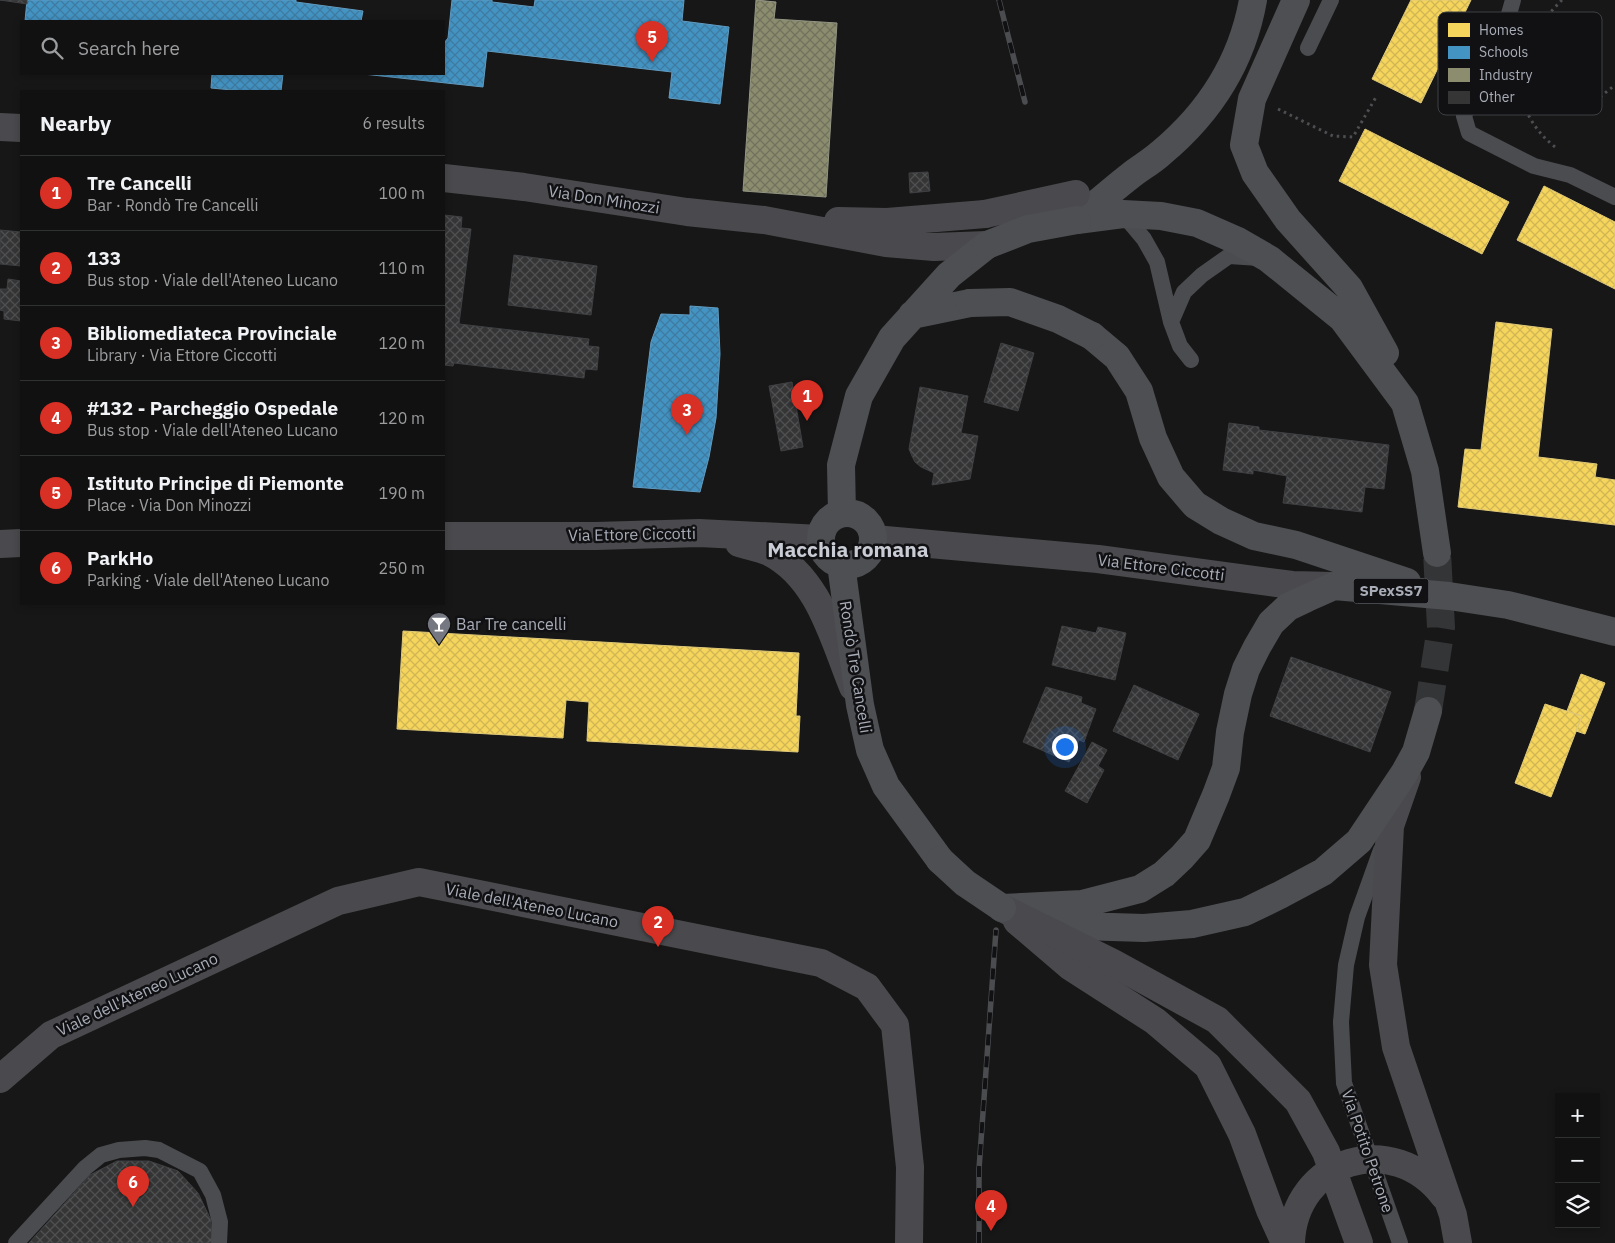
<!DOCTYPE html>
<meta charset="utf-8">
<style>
body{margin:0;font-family:"IBM Plex Sans",sans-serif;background:#1a1a1a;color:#f1f3f6}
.controls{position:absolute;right:15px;bottom:15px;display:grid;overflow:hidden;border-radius:0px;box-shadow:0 2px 8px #0003}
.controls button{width:45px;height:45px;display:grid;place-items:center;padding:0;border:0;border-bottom:1px solid #303131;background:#111;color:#f1f3f6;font:25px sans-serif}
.you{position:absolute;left:1064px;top:746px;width:18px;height:18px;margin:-12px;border:4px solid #fff;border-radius:50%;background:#1a73e8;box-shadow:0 0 0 8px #1a73e833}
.badge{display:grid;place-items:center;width:32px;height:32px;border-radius:50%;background:#d93025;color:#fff;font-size:16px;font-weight:700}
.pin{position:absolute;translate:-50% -41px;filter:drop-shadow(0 1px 2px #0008)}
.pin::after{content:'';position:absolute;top:26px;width:18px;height:15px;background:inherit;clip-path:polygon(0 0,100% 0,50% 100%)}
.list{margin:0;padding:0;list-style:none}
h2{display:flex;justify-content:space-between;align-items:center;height:65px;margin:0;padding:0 20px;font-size:21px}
h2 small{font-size:16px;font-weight:400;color:#9c9d9f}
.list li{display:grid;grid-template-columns:32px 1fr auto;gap:15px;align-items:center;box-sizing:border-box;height:75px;padding:0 20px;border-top:1px solid #303131}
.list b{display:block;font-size:19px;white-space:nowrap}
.list p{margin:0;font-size:16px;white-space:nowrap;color:#9c9d9f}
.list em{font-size:16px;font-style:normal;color:#9c9d9f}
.icon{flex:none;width:28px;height:28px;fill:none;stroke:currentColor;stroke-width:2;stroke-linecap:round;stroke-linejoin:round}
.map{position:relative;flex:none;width:1615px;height:1243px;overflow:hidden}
.search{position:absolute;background:#111;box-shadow:0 2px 8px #0003;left:20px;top:20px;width:425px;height:55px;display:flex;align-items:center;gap:12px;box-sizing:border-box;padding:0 18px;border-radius:0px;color:#9c9d9f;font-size:19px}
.panel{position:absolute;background:#111;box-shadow:0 2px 8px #0003;left:20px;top:90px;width:425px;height:515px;border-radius:0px}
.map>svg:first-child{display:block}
.homes{fill:url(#homes-cross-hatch);stroke:#dfc978}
.schools{fill:url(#schools-cross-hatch);stroke:#619bc0}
.industry{fill:url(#industry-cross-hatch);stroke:#949684}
.building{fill:url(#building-cross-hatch);stroke:#3f4043}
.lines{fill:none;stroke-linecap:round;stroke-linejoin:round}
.primary-tunnel{stroke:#343537;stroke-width:28;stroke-dasharray:28 14;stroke-linecap:butt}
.path{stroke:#4d4e52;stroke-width:3;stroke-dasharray:2.5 4;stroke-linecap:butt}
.lane{stroke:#4b4c50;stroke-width:16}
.secondary{stroke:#4a4a4e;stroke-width:28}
.primary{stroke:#4d4f52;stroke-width:28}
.rail-casing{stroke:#4b4c4f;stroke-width:5.5}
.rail{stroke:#111113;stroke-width:4;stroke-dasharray:11;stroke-linecap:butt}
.lane-bridge{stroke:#4b4c50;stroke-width:16}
.secondary-bridge{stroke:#4a4a4e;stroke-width:28}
.primary-bridge{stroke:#4d4f52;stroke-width:28}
.labels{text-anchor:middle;stroke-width:5;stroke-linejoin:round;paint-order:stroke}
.shield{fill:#111113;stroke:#7b7e86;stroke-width:1}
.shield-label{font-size:15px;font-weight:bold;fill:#a8adb8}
.street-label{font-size:16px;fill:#a8adb8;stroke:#111113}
.poi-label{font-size:16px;fill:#a8adb8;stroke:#111113;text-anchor:start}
.district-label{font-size:21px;font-weight:bold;fill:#c9ccd4;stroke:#111113}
.key{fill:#111113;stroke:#3e4045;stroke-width:1}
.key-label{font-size:14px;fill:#a8adb8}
</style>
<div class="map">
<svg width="1615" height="1243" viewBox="0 0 1615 1243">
<defs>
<pattern id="homes-cross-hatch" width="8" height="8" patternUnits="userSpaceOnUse" patternTransform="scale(1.25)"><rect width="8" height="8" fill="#f6d55c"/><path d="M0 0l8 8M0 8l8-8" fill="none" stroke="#cfb555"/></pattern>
<pattern id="schools-cross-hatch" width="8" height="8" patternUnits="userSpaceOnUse" patternTransform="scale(1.25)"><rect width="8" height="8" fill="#4393c3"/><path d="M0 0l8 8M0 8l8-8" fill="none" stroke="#3f7ba0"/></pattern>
<pattern id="industry-cross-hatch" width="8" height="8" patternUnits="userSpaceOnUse" patternTransform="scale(1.25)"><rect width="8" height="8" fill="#8c8c6e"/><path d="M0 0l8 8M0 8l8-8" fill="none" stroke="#71725e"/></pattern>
<pattern id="building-cross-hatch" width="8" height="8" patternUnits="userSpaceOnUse" patternTransform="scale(1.25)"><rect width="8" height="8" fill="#353536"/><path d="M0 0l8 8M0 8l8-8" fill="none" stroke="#4f5051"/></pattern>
</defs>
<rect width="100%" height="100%" fill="#171717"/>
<path class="homes" d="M1411 0H1471L1421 103 1372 79Z
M1365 129 1509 202 1482 254 1339 181Z
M1544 186 1615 222V289L1517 240Z
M1496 322 1552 329 1538 457 1597 464 1595 477 1615 480V525L1458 507 1465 449 1481 450Z
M403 631 799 653 796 716H800L798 752 587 741 589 702 566 700 563 738 397 729Z
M1581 674 1605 683 1585 734 1576 731 1582 716 1567 711Z
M1545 704 1582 716 1551 797 1515 783Z"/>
<path class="schools" d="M27 0H296V2L363 11 361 21H25Z
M452 0H492V2L534 7 535 0H684L682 21 729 27 720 104 669 98 672 72 487 51 483 87 363 74H444V43L448 38Z
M212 74H283L281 91H242L211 88Z
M690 306 718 308 720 354 716 418 709 457 700 492 633 487 651 342 661 314 690 315Z"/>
<path class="industry" d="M756 0 776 2 774 19 837 23 826 197 743 191Z"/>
<path class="building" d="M0 0H27V4Z
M928 172 930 191 910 193 909 173Z
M444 215 462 217 461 228 471 229 459 324 589 339 588 346 599 347 597 370 585 369 584 378 454 363 453 366 444 365Z
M0 230 21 232V266L0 264Z
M514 255 597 266 591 315 508 305Z
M8 279 21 281V321L4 319V311L0 310V289H7Z
M1001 343 1034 353 1018 411 984 402Z
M792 382 803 447 781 451 769 386Z
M920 387 968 396 961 433 978 436 970 479 932 485 934 473 921 467 915 462 912 456 909 449 910 443Z
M1229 423 1259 427V430L1389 445 1384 489 1365 487 1362 512 1283 503 1287 476 1253 470V474L1223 470Z
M1062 626 1096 633 1098 627 1126 633 1115 680 1052 665Z
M1291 657 1391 692 1370 752 1270 716Z
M1134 685 1199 714 1178 760 1113 731Z
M1046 687 1082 697 1081 703 1096 709 1084 742 1079 740 1069 762 1023 742Z
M1092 742 1107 750 1098 766 1104 770 1087 803 1065 791Z
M117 1161H149L178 1171 198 1193 211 1220 212 1243H29L90 1175Z"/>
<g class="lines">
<path class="primary-tunnel" d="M1428 711 1441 627 1437 553"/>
<path class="path" d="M1600 97 1615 85
M1278 109 1333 136 1353 137 1376 97
M1555 147C1516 116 1507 67 1539 26 1546 17 1554 8 1562 0"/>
<path class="lane" d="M1513 0 1507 21 1464 116 1469 133 1534 166 1570 175 1615 197
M1308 48 1331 0
M1123 214 1144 239 1157 262 1171 322 1184 292 1202 275 1229 256 1259 258
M1171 322 1180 346 1191 360
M1341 1022 1346 965 1357 917 1381 850
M16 1243 85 1168 101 1155 119 1150 145 1148 159 1150 200 1171 213 1195 220 1222 219 1243"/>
<path class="secondary" d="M0 127 21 128
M444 178 524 187 687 212 764 220 886 243 934 247 987 245
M838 221 887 222 985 214
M444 536H596L699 533 820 539
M874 539 1098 559 1292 585 1334 586
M739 543C748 546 760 548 769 552 819 577 833 638 853 687
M0 544 21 543
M1407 777 1390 826 1383 965 1396 1047 1453 1215 1458 1243
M1017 921 1071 967 1155 1021 1208 1066 1242 1134 1270 1210 1285 1243
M0 1079 51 1035 338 901 419 882 821 963 867 987 895 1025 910 1167 909 1243
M1291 1243C1294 1159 1393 1129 1444 1196"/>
<path class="primary" d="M1296 0 1252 99 1244 145 1255 173 1288 220 1349 288 1385 353
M1077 220 1123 214 1161 216 1197 223 1238 241 1269 259 1342 318 1405 403 1425 471 1437 553
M1077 220C1095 205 1112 190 1130 176 1140 168 1151 162 1161 153 1209 113 1242 62 1253 0
M912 315 970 303
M1092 336 1117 357 1139 391 1153 438 1171 477 1195 505 1221 521 1254 536 1296 545 1407 582
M821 539a26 26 0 1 1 52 0a26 26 0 1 1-52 0Z
M842 513 841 465 859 396 892 338 949 275 987 245
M841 564 860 705 870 750 886 786 940 860
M1002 908 1082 904 1140 889 1164 874 1182 857 1197 840 1216 795 1226 768 1230 732 1238 694 1246 669 1257 647 1271 623 1288 607 1307 598 1334 586 1449 596 1508 605 1615 632
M1035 916 1080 926 1144 928 1192 924 1245 912 1280 895 1323 872 1359 841 1405 772 1416 752 1428 711"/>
<g class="rail-casing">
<path id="rail" d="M999 0 1025 102
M979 1243V1169L996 930"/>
</g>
<use href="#rail" class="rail"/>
<path class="lane-bridge" d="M1341 1022 1344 1083 1400 1243"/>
<path class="secondary-bridge" d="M985 214 1076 194
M1002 908 1113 963 1217 1020 1298 1101 1326 1152 1359 1243"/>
<path class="primary-bridge" d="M987 245 1028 229 1077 220
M970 303 1010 302 1058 319 1092 336
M940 860 965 883 1002 908"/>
</g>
<defs>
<g id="bar-pin" transform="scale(1.25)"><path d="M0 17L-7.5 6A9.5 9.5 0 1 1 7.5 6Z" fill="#757880" stroke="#111113"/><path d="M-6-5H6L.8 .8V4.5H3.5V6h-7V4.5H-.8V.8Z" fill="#fff"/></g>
</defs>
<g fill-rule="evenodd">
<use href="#bar-pin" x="439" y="624"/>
</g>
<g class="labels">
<rect class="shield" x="1353.5" y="578.5" width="75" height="25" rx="4"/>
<g class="shield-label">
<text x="1391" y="596">SPexSS7</text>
</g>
<g class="street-label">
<text transform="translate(604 199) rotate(9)" y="6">Via Don Minozzi</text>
<text transform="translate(632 534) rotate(-1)" y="6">Via Ettore Ciccotti</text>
<text transform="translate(1161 567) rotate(7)" y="6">Via Ettore Ciccotti</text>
<text transform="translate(856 667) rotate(81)" y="6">Rondò Tre Cancelli</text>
<text transform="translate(532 905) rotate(11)" y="6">Viale dell'Ateneo Lucano</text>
<text transform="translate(137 994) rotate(-25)" y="6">Viale dell'Ateneo Lucano</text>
<text transform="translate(1368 1151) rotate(71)" y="6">Via Potito Petrone</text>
</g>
<g class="poi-label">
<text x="456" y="630">Bar Tre cancelli</text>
</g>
<g class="district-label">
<text x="848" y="557">Macchia romana</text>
</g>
</g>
<rect x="1438" y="12" width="164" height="103" rx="8" class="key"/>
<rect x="1448" y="23" width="22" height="14" fill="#f6d55c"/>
<rect x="1448" y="46" width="22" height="13" fill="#4393c3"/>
<rect x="1448" y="68" width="22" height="14" fill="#8c8c6e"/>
<rect x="1448" y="91" width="22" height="13" fill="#353536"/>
<g class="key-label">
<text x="1479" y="35">Homes</text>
<text x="1479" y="57">Schools</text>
<text x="1479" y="80">Industry</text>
<text x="1479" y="102">Other</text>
</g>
</svg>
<div class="controls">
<button>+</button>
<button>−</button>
<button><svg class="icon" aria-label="layers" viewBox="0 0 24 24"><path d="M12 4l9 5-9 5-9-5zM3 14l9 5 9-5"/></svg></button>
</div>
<div class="you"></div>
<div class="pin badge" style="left:807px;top:421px">1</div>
<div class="pin badge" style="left:658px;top:947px">2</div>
<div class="pin badge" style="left:687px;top:435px">3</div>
<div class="pin badge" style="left:991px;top:1231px">4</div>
<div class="pin badge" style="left:652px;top:62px">5</div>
<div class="pin badge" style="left:133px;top:1207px">6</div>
<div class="search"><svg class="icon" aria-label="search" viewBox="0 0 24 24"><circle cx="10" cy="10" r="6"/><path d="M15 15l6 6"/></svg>Search here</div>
<section class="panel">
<h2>Nearby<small>6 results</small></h2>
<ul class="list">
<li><span class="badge">1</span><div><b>Tre Cancelli</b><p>Bar · Rondò Tre Cancelli</p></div><em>100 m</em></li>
<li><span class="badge">2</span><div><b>133</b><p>Bus stop · Viale dell'Ateneo Lucano</p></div><em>110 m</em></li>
<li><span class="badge">3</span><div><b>Bibliomediateca Provinciale</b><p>Library · Via Ettore Ciccotti</p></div><em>120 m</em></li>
<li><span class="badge">4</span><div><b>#132 - Parcheggio Ospedale</b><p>Bus stop · Viale dell'Ateneo Lucano</p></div><em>120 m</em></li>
<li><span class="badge">5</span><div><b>Istituto Principe di Piemonte</b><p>Place · Via Don Minozzi</p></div><em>190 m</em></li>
<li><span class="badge">6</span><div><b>ParkHo</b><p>Parking · Viale dell'Ateneo Lucano</p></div><em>250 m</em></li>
</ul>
</section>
</div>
